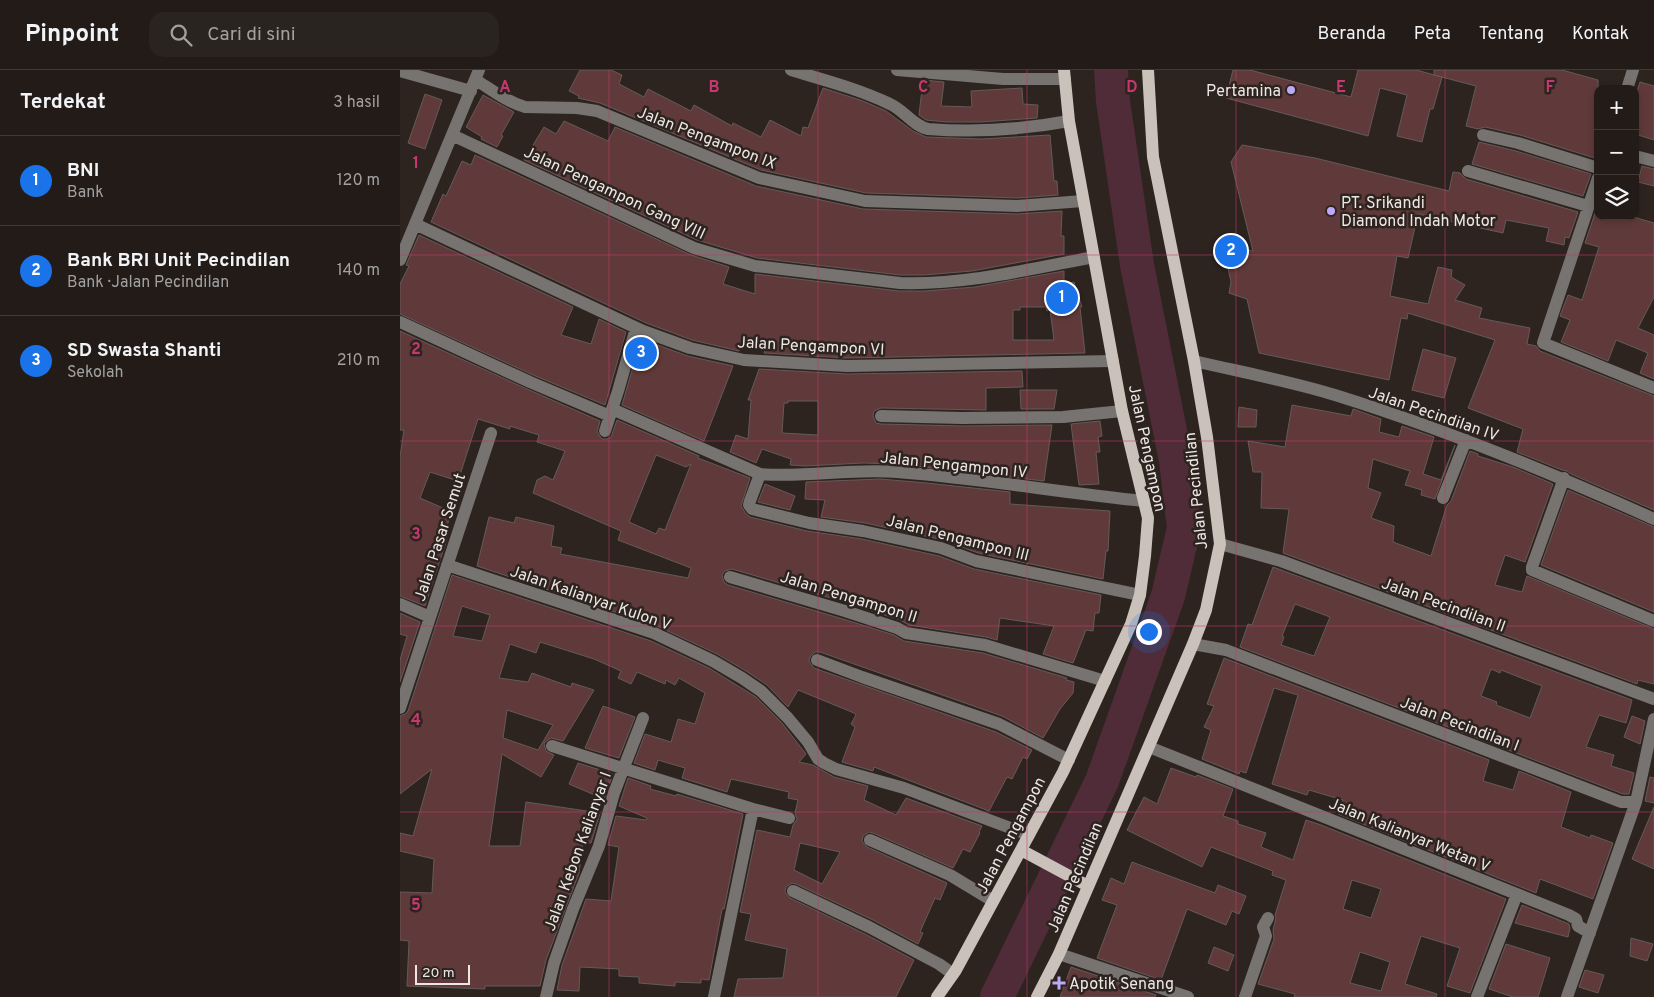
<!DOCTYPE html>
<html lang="id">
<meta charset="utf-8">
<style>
body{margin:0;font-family:Overpass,sans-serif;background:#2a2421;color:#f1f3f6}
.controls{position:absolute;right:15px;top:15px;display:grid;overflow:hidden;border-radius:10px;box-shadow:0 2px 8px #0003}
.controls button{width:45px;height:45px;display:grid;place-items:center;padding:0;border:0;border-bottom:1px solid #3f3937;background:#221b18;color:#f1f3f6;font:25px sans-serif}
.scale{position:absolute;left:15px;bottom:12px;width:55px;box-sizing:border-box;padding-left:5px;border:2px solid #ede7e4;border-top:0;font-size:14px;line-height:18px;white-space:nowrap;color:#ede7e4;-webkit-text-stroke:4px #2d2420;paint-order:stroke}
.you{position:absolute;left:748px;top:561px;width:18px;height:18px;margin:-12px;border:4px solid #fff;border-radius:50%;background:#1a73e8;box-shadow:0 0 0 8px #1a73e833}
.badge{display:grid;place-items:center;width:32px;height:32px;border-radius:50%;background:#1a73e8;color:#fff;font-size:16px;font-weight:700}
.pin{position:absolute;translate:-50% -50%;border:2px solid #fff;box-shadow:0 1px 5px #0006}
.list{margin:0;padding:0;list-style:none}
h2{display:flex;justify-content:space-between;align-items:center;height:65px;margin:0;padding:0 20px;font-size:21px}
h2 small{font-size:16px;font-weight:400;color:#a2a1a2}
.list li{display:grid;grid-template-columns:32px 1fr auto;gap:15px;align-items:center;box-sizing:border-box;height:90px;padding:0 20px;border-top:1px solid #3f3937}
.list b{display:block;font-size:19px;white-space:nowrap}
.list p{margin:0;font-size:16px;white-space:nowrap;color:#a2a1a2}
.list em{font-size:16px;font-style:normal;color:#a2a1a2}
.icon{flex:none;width:28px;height:28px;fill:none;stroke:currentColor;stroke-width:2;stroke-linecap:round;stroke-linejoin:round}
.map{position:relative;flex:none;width:1254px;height:927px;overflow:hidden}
header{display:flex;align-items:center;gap:30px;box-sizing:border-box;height:70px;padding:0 25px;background:#221b18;border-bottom:1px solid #3f3937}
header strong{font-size:24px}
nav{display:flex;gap:28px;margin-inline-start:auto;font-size:18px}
.search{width:350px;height:45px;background:#2a2421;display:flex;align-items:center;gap:12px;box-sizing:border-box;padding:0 18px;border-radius:15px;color:#a2a1a2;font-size:19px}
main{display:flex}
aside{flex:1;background:#221b18}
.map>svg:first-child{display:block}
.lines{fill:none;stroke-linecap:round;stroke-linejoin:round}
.river{stroke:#4f2c38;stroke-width:34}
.building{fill:#603a3a;stroke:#655a59;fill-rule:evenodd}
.minor{stroke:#777370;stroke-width:12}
.major{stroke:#c9c1ba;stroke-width:12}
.grid{fill:none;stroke:#c83770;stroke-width:1;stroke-opacity:0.55}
.poi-dot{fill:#bcaaf6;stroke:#2d2420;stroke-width:2}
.labels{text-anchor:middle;stroke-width:5;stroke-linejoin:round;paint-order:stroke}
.poi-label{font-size:16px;fill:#ede7e4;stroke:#2d2420;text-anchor:start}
.street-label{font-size:16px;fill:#ede7e4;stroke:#2d2420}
.grid-label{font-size:16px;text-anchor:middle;font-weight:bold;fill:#c83770;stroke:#2d2420;stroke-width:5;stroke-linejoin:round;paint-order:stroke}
</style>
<header>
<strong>Pinpoint</strong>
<div class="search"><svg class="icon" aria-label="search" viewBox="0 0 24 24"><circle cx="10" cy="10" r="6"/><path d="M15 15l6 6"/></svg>Cari di sini</div>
<nav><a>Beranda</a><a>Peta</a><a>Tentang</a><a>Kontak</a></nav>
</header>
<main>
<aside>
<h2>Terdekat<small>3 hasil</small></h2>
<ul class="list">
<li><span class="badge">1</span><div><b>BNI</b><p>Bank</p></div><em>120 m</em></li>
<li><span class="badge">2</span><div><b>Bank BRI Unit Pecindilan</b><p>Bank · Jalan Pecindilan</p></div><em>140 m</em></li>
<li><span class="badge">3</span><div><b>SD Swasta Shanti</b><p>Sekolah</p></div><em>210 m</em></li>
</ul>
</aside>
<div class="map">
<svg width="1254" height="927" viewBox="0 0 1254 927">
<rect width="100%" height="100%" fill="#2d2420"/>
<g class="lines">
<path class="river" d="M597 927 702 711 768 526 784 458 776 391 737 195 713 31 711 0"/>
</g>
<path class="building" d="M180 0H211L222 5 219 14 244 27 248 19 291 41 294 35 332 56 333 53 361 67 370 50 401 66 403 57 408 58 423 18 463 31 486 41 513 61 526 67 581 69 650 65 654 111H657L658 125 617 128 466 123 361 100 200 33 178 28 179 26 169 21Z
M833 0H850L951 27 958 0H1016L1042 7 1033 39H1030L1022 72 997 66 1007 25 980 18 968 66 826 28Z
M1034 0H1162L1198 10V89L1120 65 1085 57 1078 59 1066 56 1076 16 1034 5Z
M523 10 544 12 541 36 572 37 571 21 622 18 623 34 638 35 637 48 581 52H546L526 50 519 45Z
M1240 12 1254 16V70L1235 64V28Z
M25 24 42 30 25 79 8 73Z
M83 25 114 42 101 65 103 66 97 77 81 69 82 67 66 57Z
M164 51 208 71 215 57 356 116 463 139 617 144 662 141 661 166H664V184L572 201 524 205H500L357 188 297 170 124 90 144 57 156 64Z
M1079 72 1116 81 1191 104 1183 126 1072 94Z
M842 75 915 88 1049 121 1053 102 1060 103 1066 109 1178 142 1169 168 1165 167 1164 175 1146 171 1149 158 1106 150 1103 163 1018 144 1008 188 997 186 990 226 1028 234 1038 197 1052 200 1051 207 1065 215 1055 230 1082 238 1079 248 1130 258 1127 274 1136 276 1140 281 1254 326V440L1171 404 1167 401 1162 400 1117 382 1123 359 1068 338 1095 270 1008 243 1007 249 1001 248 989 310 859 283 847 229 829 223 831 212 823 175 853 181 831 92Z
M75 85 291 185 329 197 323 214 355 224V204L499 221H525L575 217 664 201V214L674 212 682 237H680L685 283 447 288 364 283 366 277 344 269 339 281 292 270 246 253 31 152 43 124 46 126 62 91 71 95ZM620 237H646L647 241 650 240 654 270H613V240H620Z
M1242 96 1254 99V116L1238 112Z
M1198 134V146H1230L1254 153V227L1238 258 1254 265V309L1240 303 1248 283 1216 270 1208 291 1161 272 1170 250 1160 246 1168 225 1182 230 1199 177 1185 173Z
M19 165 173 237 161 265 191 274 199 249 226 262 205 335 133 305 0 244V214L9 196 6 195Z
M0 261 127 319 200 351 197 362 202 369H207L211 367 217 350 299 386 298 388 350 408 341 436 346 444 350 447 407 461 462 469 539 486 574 499 701 525 699 543H695L693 561 686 560 673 593 643 584 654 556 600 548 597 570 586 567 509 555 500 550 448 533 332 499 325 501 322 505 324 512 328 515 443 549 494 565 504 571 583 583 667 608 666 610 674 612 673 623 660 639 643 668 602 646 420 582H415L410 587 409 591 414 598 596 662 632 680 627 689 623 687 612 709 607 707 589 741 474 697 473 701 442 692 455 657 451 654 456 645 454 643 398 620 388 637 367 615 346 601 317 584 257 556 77 496 89 447 114 453 116 447 154 456 151 476 162 478 160 484 288 508 291 498 218 470 221 461 133 423 137 410 145 406 153 410 165 381 137 372 139 365 110 356V359L78 349 58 411 30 402 20 428 43 438 42 441 51 445 42 468 47 469 25 536 0 526V387L4 360H0ZM256 385 286 397 291 394 265 460 259 458 256 464 229 452Z
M241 269 288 286 333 296 304 371 222 335Z
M1023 279 1056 288 1044 328 1012 320Z
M359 299 447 304 622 301 623 317 586 318V340L481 338 474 341 473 346 476 353 481 354 562 356 652 355 644 411 498 394 463 393 405 396 390 395 391 389 362 379 356 393 354 392 330 382 336 365 348 369 351 330H348ZM388 331H418V365L382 363 384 333H388Z
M620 320H657L654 339H621Z
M892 335 951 346 953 339 981 349 979 362 999 367 1002 356 1034 367 1023 404 1041 410 1055 375 1035 429 1021 425 1022 420 1005 415 1010 401 973 389 968 418 981 423 971 448 994 456 993 472 1031 486 1047 435 1051 431 1070 381 1078 384V386L1113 397 1153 414 1125 492 1105 485 1095 515 1122 522 1127 506 1254 559V614L1238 610 1237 614 883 483 889 439 861 438 862 402H853L848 371 885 377Z
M839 337 857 340 856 357H838Z
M700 351 702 366 698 367 700 382H696L699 414 679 415 671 354Z
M480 409 527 413 610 422V434L710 441 708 481H706L703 509 578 483 543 470 465 453 421 447 425 430 405 429 406 412Z
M365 414 395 426 390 440 358 432Z
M1168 420 1254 457V542L1141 495Z
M873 497 1232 630 1226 653 1199 645 1186 677 1214 685 1211 696 1234 703 1229 724H1223L840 577 848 554 852 555ZM895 534 930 547 914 586 881 575 884 567 882 566ZM1091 599 1100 603 1101 600 1142 616 1130 648 1096 635 1097 632 1081 626Z
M52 505 251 571 309 598 356 627 382 653 406 684 399 692 413 695 434 707 468 716 464 730 496 745 506 728 582 756 579 762 580 763 570 782 563 779 553 798 473 763 469 762 463 766 462 771 467 777 547 813 540 830 535 828 520 862 523 863 518 874 473 850 396 814 392 813 386 817 385 822 390 828 465 864 514 890 496 927H334L338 909 383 908 387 879 345 870 351 844 340 842 357 760 390 767 393 755 397 749 395 743 398 730 388 728 389 722 331 709 327 722 282 708 285 698 258 690 255 700 234 693 245 664 271 672 278 649 295 654 305 623 279 608 275 615 266 610 265 614 237 602 231 614 218 608 221 601 194 589 140 572 136 583 110 574 99 608 128 612 132 603 171 617 172 613 194 620 163 671 151 668 144 673 146 681 154 685 141 707 102 684 89 776H120L126 732 200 743 191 773 183 772 179 803 146 890 140 916H85V919L7 916 9 871 0 870V822L32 823 34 789 0 781V763L13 766 32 699 0 724V646L5 644 8 641ZM62 536 90 545 82 571 53 566ZM107 640 153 655 138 680 103 668ZM400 773 440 782 422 814 394 800Z
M0 543 20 552 0 612V590L7 566 0 564Z
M824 588 1089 690 1083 711 1113 720 1119 701 1171 722 1161 757 1190 768 1191 765 1213 773 1193 829 1140 809 1136 823 938 744 943 730 909 720 907 725 872 714 898 625 874 618 846 703 840 701 839 704 802 689 811 660 804 657 814 636 807 634Z
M203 636 235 647 219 688 185 678Z
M1232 646 1245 651 1240 674 1224 667Z
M178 693 213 704 204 729 169 714Z
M771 698 796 707 797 705 833 719 823 746 838 751V754L866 763 861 777 893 790 906 750 921 755 1106 829 1070 923 1047 916 1060 878 1021 866 1005 914 1037 924 1036 927H894L895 924 858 914 874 869 873 860 876 848 875 845 886 810 872 805 873 801 811 777 802 797 727 760 744 727 757 734ZM952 810 981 819 971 848 943 839ZM960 882 990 892 981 921 950 913Z
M1250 707 1254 708V733L1245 731Z
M228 708 251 716 250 719 276 726 277 724 343 744 324 839H322L309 910 301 909V913L275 912V916L239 913V907L219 906V899L180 897 179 921 157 920 162 895 186 829 211 831 219 777 208 775 216 746 246 750 247 748 219 736Z
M1254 737V799L1232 789Z
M732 792 815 823 818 815 846 826 839 844 832 841 826 855 787 839 761 910 697 888 717 835 702 830 711 808 724 814Z
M1122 835 1169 854 1170 858 1168 867 1115 853Z
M1231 868 1253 874 1247 891 1230 886Z
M1106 874 1150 888 1138 927H1113L1089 919Z
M814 877 834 885 828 901 808 893Z
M671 897 756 925 755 927H660Z
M1185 900 1204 905 1198 923 1179 917Z"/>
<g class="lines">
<path class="minor" d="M391 0C424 10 459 19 490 34 504 40 513 56 528 59 577 63 620 60 669 51
M497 0 603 9H665
M0 1 71 21
M76 10C92 20 107 32 125 37L177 38 197 41 359 108 465 131 617 136 683 131
M1227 19 1233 0
M52 65 294 178 355 196 500 213C566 215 630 199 694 187
M1083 65 1118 73 1198 98
M1235 86 1254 91
M1068 101 1188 136
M1198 108 1143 273 1254 318
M15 154 243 261 290 278 344 290 447 296 713 291
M0 190 79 0
M0 252 130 312 210 346
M794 291C841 302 889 311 935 325 1044 359 1150 402 1254 449
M212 339 360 404 350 431 349 435 352 439 409 453 463 461 541 478 576 491 740 525
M481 346 562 348 663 347 722 341
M205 361 218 321 236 258
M360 404C406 408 451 398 497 402 580 408 662 423 744 431
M1164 408 1132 497V500L1254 551
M1043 428 1066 370
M820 474 881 491 1254 629
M47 495 254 563 313 591 342 608 361 621 388 648 408 672 418 689 424 693 436 699 504 718 629 765
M330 507 445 541 497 558 506 563 585 575 705 611
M0 534 30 547
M793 574 826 580 1221 732H1236
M417 590 462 607 599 654 669 690
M0 638 91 363
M152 676 353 739 389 748
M749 677 1169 845 1176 849 1178 856 1190 863
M470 770 550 805 593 831
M393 821 469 857 539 894 553 904
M659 884 788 927
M146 927 154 893 173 839 199 776 214 723 243 648
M314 927 353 739
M845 927 866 866 863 857 868 848
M1077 927 1117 824
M1167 927 1236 732 1254 649"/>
<path class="major" d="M621 780 688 816
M537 927 556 900 663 702 731 554 740 525 745 486 748 448 722 341 669 51 664 0
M637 927 659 884 793 574 806 540 820 474 807 367 794 291 753 87 748 0"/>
</g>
<path class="grid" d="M209 0V927M418 0V927M627 0V927M836 0V927M1045 0V927M0 185H1254M0 371H1254M0 556H1254M0 742H1254"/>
<g class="poi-dot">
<circle cx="891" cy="20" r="5"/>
<circle cx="931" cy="141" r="5"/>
<path d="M656.5 905.5h5v5h5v5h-5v5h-5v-5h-5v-5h5z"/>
</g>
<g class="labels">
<g class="poi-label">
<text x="881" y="26" text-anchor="end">Pertamina</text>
<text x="941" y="138">PT. Srikandi<tspan x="941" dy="18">Diamond Indah Motor</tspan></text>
<text x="669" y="919">Apotik Senang</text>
</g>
<g class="street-label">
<text transform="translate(307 67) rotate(21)" y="6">Jalan Pengampon IX</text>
<text transform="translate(215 122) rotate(25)" y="6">Jalan Pengampon Gang VIII</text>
<text transform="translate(411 275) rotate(3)" y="6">Jalan Pengampon VI</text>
<text transform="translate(1034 343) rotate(19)" y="6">Jalan Pecindilan IV</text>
<text transform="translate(748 378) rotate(78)" y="6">Jalan Pengampon</text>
<text transform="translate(554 394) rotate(6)" y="6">Jalan Pengampon IV</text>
<text transform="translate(795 421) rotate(-96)" y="6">Jalan Pecindilan</text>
<text transform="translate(39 467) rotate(-72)" y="6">Jalan Pasar Semut</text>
<text transform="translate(558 467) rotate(14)" y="6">Jalan Pengampon III</text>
<text transform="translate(449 526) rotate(17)" y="6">Jalan Pengampon II</text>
<text transform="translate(191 527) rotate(19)" y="6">Jalan Kalianyar Kulon V</text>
<text transform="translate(1044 534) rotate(20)" y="6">Jalan Pecindilan II</text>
<text transform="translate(1060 653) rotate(21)" y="6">Jalan Pecindilan I</text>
<text transform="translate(1010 764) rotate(22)" y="6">Jalan Kalianyar Wetan V</text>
<text transform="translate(610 765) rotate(-62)" y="6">Jalan Pengampon</text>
<text transform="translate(177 781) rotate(-70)" y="6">Jalan Kebon Kalianyar I</text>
<text transform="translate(674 807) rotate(-67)" y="6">Jalan Pecindilan</text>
</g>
</g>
<g class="grid-label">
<text x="105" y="22">A</text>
<text x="314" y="22">B</text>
<text x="523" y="22">C</text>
<text x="732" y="22">D</text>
<text x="941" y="22">E</text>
<text x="1150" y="22">F</text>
<text x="16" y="98">1</text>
<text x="16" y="284">2</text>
<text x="16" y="469">3</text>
<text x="16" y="655">4</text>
<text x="16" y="840">5</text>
</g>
</svg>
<div class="controls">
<button>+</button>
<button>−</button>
<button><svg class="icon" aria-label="layers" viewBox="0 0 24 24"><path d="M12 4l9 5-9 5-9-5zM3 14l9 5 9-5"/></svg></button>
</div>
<div class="scale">20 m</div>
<div class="you"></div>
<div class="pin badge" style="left:662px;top:228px">1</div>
<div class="pin badge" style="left:831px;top:181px">2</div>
<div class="pin badge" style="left:241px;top:283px">3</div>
</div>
</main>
